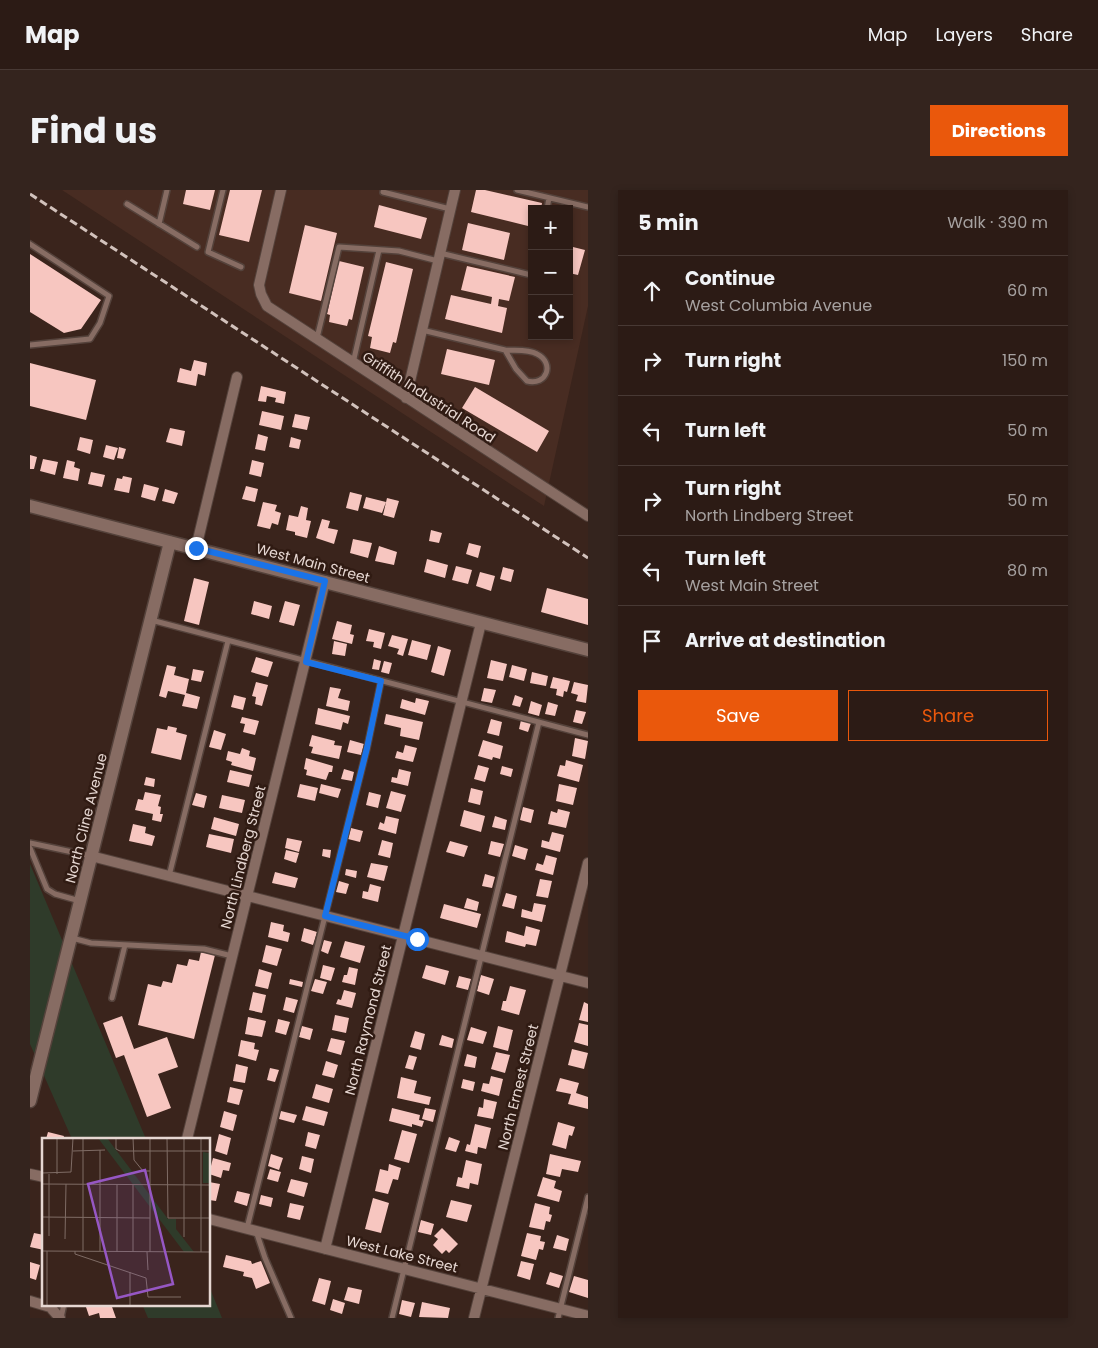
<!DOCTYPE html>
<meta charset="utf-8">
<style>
body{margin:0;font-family:Poppins,sans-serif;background:#34241e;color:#f1f3f6}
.controls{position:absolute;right:15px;top:15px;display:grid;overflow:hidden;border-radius:0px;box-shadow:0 2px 8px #0003}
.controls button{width:45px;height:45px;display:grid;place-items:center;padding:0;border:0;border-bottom:1px solid #483934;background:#2c1b15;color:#f1f3f6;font:25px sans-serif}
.stop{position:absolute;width:15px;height:15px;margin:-11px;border:4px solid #1a73e8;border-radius:50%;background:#fff}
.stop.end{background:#1a73e8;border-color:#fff;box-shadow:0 1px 5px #0008}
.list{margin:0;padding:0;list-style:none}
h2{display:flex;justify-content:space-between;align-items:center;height:65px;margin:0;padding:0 20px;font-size:21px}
h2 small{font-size:16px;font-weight:400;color:#a6a1a0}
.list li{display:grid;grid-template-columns:32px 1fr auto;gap:15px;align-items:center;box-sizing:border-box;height:70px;padding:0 20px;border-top:1px solid #483934}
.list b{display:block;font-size:19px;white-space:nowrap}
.list p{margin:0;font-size:16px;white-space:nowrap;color:#a6a1a0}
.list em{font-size:16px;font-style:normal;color:#a6a1a0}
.actions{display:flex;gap:10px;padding:15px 20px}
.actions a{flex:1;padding:11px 0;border:1px solid #ea580c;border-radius:0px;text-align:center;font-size:18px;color:#ea580c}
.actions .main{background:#ea580c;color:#fff}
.icon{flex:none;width:28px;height:28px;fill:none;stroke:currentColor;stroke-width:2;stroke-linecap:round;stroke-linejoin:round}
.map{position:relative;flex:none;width:558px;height:1128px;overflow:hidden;border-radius:0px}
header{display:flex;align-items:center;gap:30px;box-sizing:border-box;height:70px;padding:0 25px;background:#2c1b15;border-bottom:1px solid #483934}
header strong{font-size:24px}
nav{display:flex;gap:28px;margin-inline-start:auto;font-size:18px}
.intro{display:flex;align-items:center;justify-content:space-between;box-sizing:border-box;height:120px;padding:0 30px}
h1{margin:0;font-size:35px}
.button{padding:12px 22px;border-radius:0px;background:#ea580c;color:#fff;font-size:18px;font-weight:700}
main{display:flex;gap:30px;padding:0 30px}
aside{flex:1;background:#2c1b15;border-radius:0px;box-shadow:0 2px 8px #0003}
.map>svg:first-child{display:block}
.built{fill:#482c22;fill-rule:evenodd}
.green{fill:#2f3b2a}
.building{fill:#f7c6c0}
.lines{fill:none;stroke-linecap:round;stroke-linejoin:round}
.service-casing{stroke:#54423b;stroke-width:8}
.minor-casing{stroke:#54423b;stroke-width:12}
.tertiary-casing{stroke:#54423b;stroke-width:15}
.service{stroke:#876c63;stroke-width:5}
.minor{stroke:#876c63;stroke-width:10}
.tertiary{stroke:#876c63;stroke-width:12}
.rail{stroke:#d2c2bc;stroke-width:3;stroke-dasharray:8 4;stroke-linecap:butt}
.route{stroke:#1a73e8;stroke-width:6}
.labels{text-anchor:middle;stroke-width:5;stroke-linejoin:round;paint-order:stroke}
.street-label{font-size:14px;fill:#e6d7d2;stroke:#301b13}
.inset-road{fill:none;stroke:#7f6c65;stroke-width:1}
.view{fill:#9657c4;fill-opacity:0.15;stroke:#9657c4;stroke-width:2.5}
.inset-edge{fill:none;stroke:#e6d7d2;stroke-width:2.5}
</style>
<header>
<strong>Map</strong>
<nav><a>Map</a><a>Layers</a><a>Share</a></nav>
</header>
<div class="intro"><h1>Find us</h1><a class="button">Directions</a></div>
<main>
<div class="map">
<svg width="558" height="1128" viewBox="0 0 558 1128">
<rect width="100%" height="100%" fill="#3a241c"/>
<path class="built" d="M32 0H558V116L514 316ZM502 19H539V146H502Z"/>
<path class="green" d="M0 674 116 949H42L0 854Z
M179 1096 192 1128H118L112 1114H179Z"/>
<path class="building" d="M156 0H185L180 20 153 14Z
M200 0H232L219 52 189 45Z
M446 0H455L512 13 511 19H502V37L441 22Z
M349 15 397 28 391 49 344 37Z
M438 33 480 43 474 70 432 60Z
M275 35 307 43 291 111 259 103Z
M539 56 555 60 548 85 539 83Z
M0 64 71 110 51 139 34 143 0 122Z
M309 71 334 77 322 130 319 129 317 136 299 132 300 125 297 124Z
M356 72 383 79 366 153 363 152 360 163 340 158 342 147 338 146Z
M437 76 485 87 479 111 469 109 468 116 477 118 472 143 415 129 421 105 461 114 462 107 431 100Z
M417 159 465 170 459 195 411 184Z
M164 170 177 173 175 186 168 184 166 196 147 192 150 178 161 181Z
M0 173 66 190 56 230 0 216Z
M231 196 256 202 254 214 245 212 246 208 237 206 236 212 228 211Z
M445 197 519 241 507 262 432 218Z
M232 221 254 226 251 240 229 235Z
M265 224 280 227 277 240 262 237Z
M140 238 155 241 152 256 136 252Z
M228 244 238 247 235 261 225 259Z
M50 247 63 250 60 264 47 260Z
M261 247 271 250 269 259 259 257Z
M76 255 88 258 84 270 73 267Z
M89 257 96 259 93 269 87 268Z
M0 265 7 267 4 279H0Z
M13 269 28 272 25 285 10 281Z
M37 270 45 272 44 277 50 279 48 291 33 288Z
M222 270 234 273 231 287 219 284Z
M61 282 75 285 72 297 58 294Z
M93 286 102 288 99 303 84 300 87 288 92 289Z
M114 294 129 298 125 311 111 307Z
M216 296 228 299 225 312 212 309Z
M135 299 148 303 144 314 132 311Z
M320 302 332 305 328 321 316 318Z
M336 307 356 312 352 323 333 318Z
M357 308 369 311 364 328 353 325Z
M233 312 247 315 245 321 251 323 248 335 242 333 240 339 227 336Z
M271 316 278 318 276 330 281 331 277 348 265 345V342L256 340 259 325 268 327Z
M292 329 300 331 298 338 308 340 304 354 286 348Z
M401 340 412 343 409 353 399 351Z
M323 349 342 353 338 368 320 363Z
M439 353 451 356 448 368 436 364Z
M349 356 367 362 364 375 345 371Z
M397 369 418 375 415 388 394 382Z
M426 376 442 380 438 394 422 390Z
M473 377 484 380 481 392 470 389Z
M450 382 465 386 461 401 446 396Z
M164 388 179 392 169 435 154 431Z
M517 398 558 409V435L511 422Z
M224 411 242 416 239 429 221 424Z
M255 411 270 415 264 436 249 432Z
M307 431 322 435 320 444 324 445 322 454 302 449Z
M339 439 355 443 351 459 343 457 344 452 336 451Z
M362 445 378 449 373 466 367 464 369 459 358 456Z
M382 450 401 455 397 470 378 465Z
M304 451 317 454 315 466 302 464Z
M408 456 421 460 414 486 401 482Z
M226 467 243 472 238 487 221 482Z
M344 469 351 471 349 480 342 479Z
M461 470 477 474 473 491 457 488Z
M354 471 362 473 359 484 351 482Z
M137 475 146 477 144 485 159 489 156 503 170 507 167 519 152 516 155 505 138 501 136 508 129 506Z
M482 475 497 479 494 491 479 487Z
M163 479 174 481 171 492 161 490Z
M502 482 518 486 516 496 500 493Z
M523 487 540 491 537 502 534 501 533 507 526 505 527 499 520 498Z
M226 492 238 495 232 516 225 514 226 507 222 506Z
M544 492 558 495 556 513 546 511 548 505 541 503Z
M300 497 311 499 308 508 320 511 318 521 296 516Z
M454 498 466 500 462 513 451 511Z
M204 505 216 508 213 520 201 517Z
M485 505 493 508 490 517 482 515Z
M386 508 399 511 395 525 370 518 372 509 385 513Z
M501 511 512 515 509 526 498 523Z
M518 512 528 515 525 526 515 524Z
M288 518 320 526 318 534 313 532 311 540 285 534Z
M546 520 556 522 552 534 543 532Z
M356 524 393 532 389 550 370 546 371 538 354 534Z
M212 527 229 531 225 545 213 542 215 534 210 533Z
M461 529 472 532 469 546 457 543Z
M491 530 501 533 498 542 489 539Z
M138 536 147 538 146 542 157 545 151 570 121 563 127 538 137 540Z
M184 540 196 544 191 560 179 557Z
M282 545 305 551 304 555 312 556 309 569 281 563 283 557 279 556Z
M545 548 558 551 555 569 542 566Z
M320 550 334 554 331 565 317 562Z
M453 550 473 556 470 569 463 567 462 570 448 566Z
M375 555 387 558 383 572 365 568 367 561 373 563Z
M212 558 220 561 219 566 226 568 223 581 201 575 202 572 196 570 198 561 210 564Z
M276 568 303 576 302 582H299L296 590 276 585 277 580 274 579Z
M536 570 553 575 549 592 527 586 530 575 535 576Z
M448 575 459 578 455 592 444 589Z
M472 576 483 579 481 587 470 584Z
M314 579 324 582 322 591 311 589Z
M369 579 381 582 378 596 361 592 362 587 367 588Z
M200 580 222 585 219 597 197 592Z
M116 587 125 589 124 597 114 595Z
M270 594 288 598 285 611 267 607Z
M291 594 311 599 308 608 289 603Z
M529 594 547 598 543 615 526 611Z
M441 598 453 601 450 615 438 612Z
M361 601 376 605 371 622 356 618Z
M115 602 131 605 128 616 131 617 130 624H133L131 632 122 630 123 624 105 620 108 609 113 610Z
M339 602 351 605 348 618 336 615Z
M166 603 177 606 174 618 162 615Z
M192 605 215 610 212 623 189 618Z
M493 617 504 620 501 633 490 630Z
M528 619 540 622 536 638 518 634 521 621 527 623Z
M434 620 455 626 451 642 430 636Z
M356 626 369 629 366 644 348 639 350 632 354 634Z
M465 626 477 630 475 640 462 637Z
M184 627 209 634 206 646 181 639Z
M103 634 116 637 115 643 125 646 122 656 99 651Z
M321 638 333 641 330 652 318 649Z
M522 642 534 645 530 662 511 657 512 650 519 652Z
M179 644 204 649 201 663 176 657Z
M257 648 272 651 269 662 255 658Z
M352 650 363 653 360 668 348 665Z
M420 651 438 656 434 667 416 662Z
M461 651 474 654 470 667 458 664Z
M485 655 498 659 495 670 482 666Z
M293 659 301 660 300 668 292 666Z
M256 660 269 663 266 673 254 669Z
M516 665 527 668 523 685 505 680 507 673 513 675Z
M341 673 358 676 354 691 337 687Z
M316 679 327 681 326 688 315 685Z
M245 682 268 688 265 698 242 693Z
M455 684 465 687 462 698 452 696Z
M510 689 522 691 518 708 506 706Z
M309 691 319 694 316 704 306 702Z
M340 694 351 697 348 712 332 708 333 701 338 702Z
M476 703 487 706 484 719 472 716Z
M437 708 449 712 447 721 434 718Z
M504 713 516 715 512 732 491 727 492 719 502 722Z
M414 714 451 724 447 738 410 728Z
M241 732 254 735 253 741 260 743 258 752 238 747Z
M496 736 510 740 506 756 496 754 495 757 475 752 477 741 494 746Z
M274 738 287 742 283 755 271 751Z
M294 750 302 752 298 764 291 761Z
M315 751 335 756 330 773 310 767Z
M236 755 252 759 247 776 232 772Z
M171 762 185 765 164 849 108 835 118 794 131 797 133 791 142 793 147 774 157 776 159 769 169 771Z
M293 775 305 778 301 791 290 788Z
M396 775 419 781 415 795 392 788Z
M319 777 328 779 325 795 312 792 314 785H317Z
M229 779 242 783 238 799 225 796Z
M451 785 464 789 459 805 447 801Z
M429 786 441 789 438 800 426 797Z
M260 789 273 792 272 797 259 794Z
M285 789 297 792 293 804 281 801Z
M480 796 496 800 489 825 471 820 473 811H476Z
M314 800 326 803 322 818 306 814 308 809 311 810Z
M223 802 236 805 232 823 219 820Z
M256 807 268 810 264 823 253 820Z
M554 812 558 814V832L549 830Z
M305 825 319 828 316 843 302 840Z
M92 826 104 859 137 847 148 877 128 884 141 918 117 927 94 865 86 868 73 833Z
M218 827 236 831 232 847 215 844Z
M248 829 260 832 256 845 245 842Z
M549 833 558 835V856L544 852Z
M272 836 283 839 280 850 269 847Z
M468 836 483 840 478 861 463 857Z
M441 837 457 842 453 854 437 850Z
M385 841 395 844 391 860 380 857Z
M412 845 424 849 422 858 409 855Z
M301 848 315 851 311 865 297 861Z
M211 850 225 853 224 859 229 860 226 871 208 866Z
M542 859 558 863 554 879 538 875Z
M466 862 480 865 475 883 461 879Z
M437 864 447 867 445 878 434 876Z
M379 865 387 867 383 880 375 878Z
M296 871 308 875 304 888 292 885Z
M206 874 218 877 215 893 203 891Z
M240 878 249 880 245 892 237 890Z
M461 886 473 889 469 906 451 901 453 893 459 894Z
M371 887 387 891 384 903 401 907 399 915 367 908Z
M530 888 549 893 546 903 558 907V919L538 914 541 904 526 901Z
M433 889 445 892 443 901 431 898Z
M286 894 303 899 299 913 282 908Z
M200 897 213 900 209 915 197 912Z
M454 909 467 912 463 929 447 926 449 917 453 918Z
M276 916 298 922 294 936 272 930Z
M362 918 390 925 389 930 394 931 392 937 382 934V937L359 931Z
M395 918 406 920 403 932 392 929Z
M194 921 207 925 203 941 190 937Z
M251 921 267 925 264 933 249 929Z
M528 932 545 937 542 946 539 945 536 959 522 955Z
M445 934 461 938 456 959 448 957 447 964 435 961 437 954 440 955Z
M372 940 387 944 379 973 364 969Z
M18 942 34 946 33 949H16Z
M278 942 290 945 286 959 275 956Z
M189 944 201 948 197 965 185 961Z
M419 947 430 951 426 962 415 959Z
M241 964 253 968 249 980 238 976Z
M520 964 551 971 548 982 532 979 530 987 516 984Z
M272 966 284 969 281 983 269 979Z
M183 968 201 973 199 981 193 980 191 988 179 984Z
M436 970 452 974 448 995 440 993 439 999 426 996 428 987 432 988Z
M359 974 371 978 368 990 363 989 358 1004 345 1001 350 979 358 981Z
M240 979 251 982 248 992 237 989Z
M513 987 526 991 524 998 532 1001 529 1012 507 1006Z
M261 989 278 993 274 1007 257 1002Z
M179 992 190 994 186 1011 179 1010Z
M207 1001 220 1004 217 1016 204 1012Z
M231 1005 243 1008 241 1017 229 1014Z
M343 1008 359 1013 351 1043 335 1039Z
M421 1010 442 1015 437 1032 416 1027Z
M260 1013 274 1016 270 1030 257 1027Z
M505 1013 520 1017 519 1024 522 1025 520 1032 516 1031 514 1040 499 1037Z
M391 1030 404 1034 401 1045 388 1042Z
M412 1038 428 1054 419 1063 416 1060 412 1064 403 1055 408 1049 404 1046Z
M4 1043 14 1045V1060L0 1057Z
M497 1043 511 1046 510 1051 515 1052 513 1060 509 1059 506 1070 491 1066Z
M527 1045 539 1049 536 1061 523 1058Z
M196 1065 221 1071 222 1074 231 1071 240 1093 226 1099 222 1088 213 1086 214 1082 193 1077Z
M491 1071 504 1074 500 1090 487 1086Z
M0 1072 10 1075 6 1090 0 1088Z
M520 1082 533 1086 529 1098 516 1094Z
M544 1086 558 1090V1108L539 1102Z
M289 1088 301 1091 295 1115 282 1111Z
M318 1097 332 1100 329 1114 314 1110Z
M303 1109 315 1113 312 1124 300 1120Z
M372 1110 385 1113 381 1127 369 1124Z
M392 1112 420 1118 418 1128 389 1127Z
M55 1114H81L86 1128H70L69 1123 59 1126Z"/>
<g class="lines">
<g class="service-casing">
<path id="service" d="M193 0 178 62 211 77
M487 0 558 17
M353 2 420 19
M97 14 167 57
M517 19 519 8
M129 34 137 0
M0 54 79 106 70 133 60 149 0 155
M410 63 501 85 502 81
M392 140 475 160 486 179 497 191C517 196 525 173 507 164 498 159 485 161 475 160
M287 148 309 57 369 61 408 71
M323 173 349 60
M121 430 558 545
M0 653 61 666
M0 658 17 699 25 704 50 711
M139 686 198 451
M42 748 61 753 174 759 202 766
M82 808 95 755
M217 1038 337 558 351 491
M226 1041 235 1068 261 1128
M31 1128 34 1114
M362 1128 509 532
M528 1128 558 1007"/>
</g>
<g class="minor-casing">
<path id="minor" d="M251 0 229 95 231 104 237 116 558 326
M376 208 425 0
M166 358 207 187
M61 666 558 793
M157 949 295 391
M0 984 14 987
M179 1029 558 1126
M295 1059 451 433
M0 1111 20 1117 30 1128
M444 1128 558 673"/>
</g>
<g class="tertiary-casing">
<path id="tertiary" d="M0 316 558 460
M0 911 140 352"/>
</g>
<use href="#service" class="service"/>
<use href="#minor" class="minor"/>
<use href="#tertiary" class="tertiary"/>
<path class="rail" d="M0 4 558 368"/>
</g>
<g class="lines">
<path class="route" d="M166 358 295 391 276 472 351 491 337 558 295 726 387 749"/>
</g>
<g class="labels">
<g class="street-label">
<text transform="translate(399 207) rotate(33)" y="5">Griffith Industrial Road</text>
<text transform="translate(283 373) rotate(15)" y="5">West Main Street</text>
<text transform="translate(56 628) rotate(-76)" y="5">North Cline Avenue</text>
<text transform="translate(213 667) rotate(-76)" y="5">North Lindberg Street</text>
<text transform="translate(338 830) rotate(-76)" y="5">North Raymond Street</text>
<text transform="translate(488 897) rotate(-76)" y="5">North Ernest Street</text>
<text transform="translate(372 1064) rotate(14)" y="5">West Lake Street</text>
</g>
</g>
<g transform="translate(12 948)">
<rect width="168" height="168" fill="#3a241c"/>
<path d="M56 0H65L126 81H134V91L152 114H142ZM161 14 167 15V45H161Z" fill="#2f3b2a"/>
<path class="inset-road" d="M41 0V113M74 0V11L78 13H168M91 0 92 22 101 33H108M125 0 126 80H168M142 0V99M31 13 63 12M0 35 29 34 31 0M7 36V98M15 36V0M0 46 168 47M75 46V114M91 46V114M0 79 108 80M23 101 24 46M0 113 168 114M5 113V167M33 113V116L104 140 106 159H139M58 113V12M105 114 106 132M108 114V0M159 114V0M88 134V167"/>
<path class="view" d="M103 32 131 146 75 160 46 46Z"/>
<rect width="168" height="168" class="inset-edge"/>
</g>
</svg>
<div class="controls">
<button>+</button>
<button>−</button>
<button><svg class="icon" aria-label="locate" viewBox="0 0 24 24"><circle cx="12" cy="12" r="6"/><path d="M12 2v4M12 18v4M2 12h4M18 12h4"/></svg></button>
</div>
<div class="stop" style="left:387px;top:749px"></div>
<div class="stop end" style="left:166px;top:358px"></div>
</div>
<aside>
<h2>5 min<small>Walk · 390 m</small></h2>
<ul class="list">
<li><svg class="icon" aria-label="ahead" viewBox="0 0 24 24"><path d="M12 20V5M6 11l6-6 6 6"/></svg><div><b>Continue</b><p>West Columbia Avenue</p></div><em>60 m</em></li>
<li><svg class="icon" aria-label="right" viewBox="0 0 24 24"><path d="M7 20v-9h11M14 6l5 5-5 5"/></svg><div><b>Turn right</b></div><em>150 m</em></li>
<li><svg class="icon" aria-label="left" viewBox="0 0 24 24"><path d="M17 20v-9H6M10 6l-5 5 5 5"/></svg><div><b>Turn left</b></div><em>50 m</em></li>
<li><svg class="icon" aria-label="right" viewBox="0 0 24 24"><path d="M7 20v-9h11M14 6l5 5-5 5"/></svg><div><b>Turn right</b><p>North Lindberg Street</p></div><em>50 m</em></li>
<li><svg class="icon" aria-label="left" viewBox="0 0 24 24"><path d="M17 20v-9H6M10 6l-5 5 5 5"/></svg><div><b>Turn left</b><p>West Main Street</p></div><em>80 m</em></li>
<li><svg class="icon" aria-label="arrive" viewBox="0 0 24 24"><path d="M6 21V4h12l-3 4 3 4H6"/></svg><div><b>Arrive at destination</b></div></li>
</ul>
<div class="actions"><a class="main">Save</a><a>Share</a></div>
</aside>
</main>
